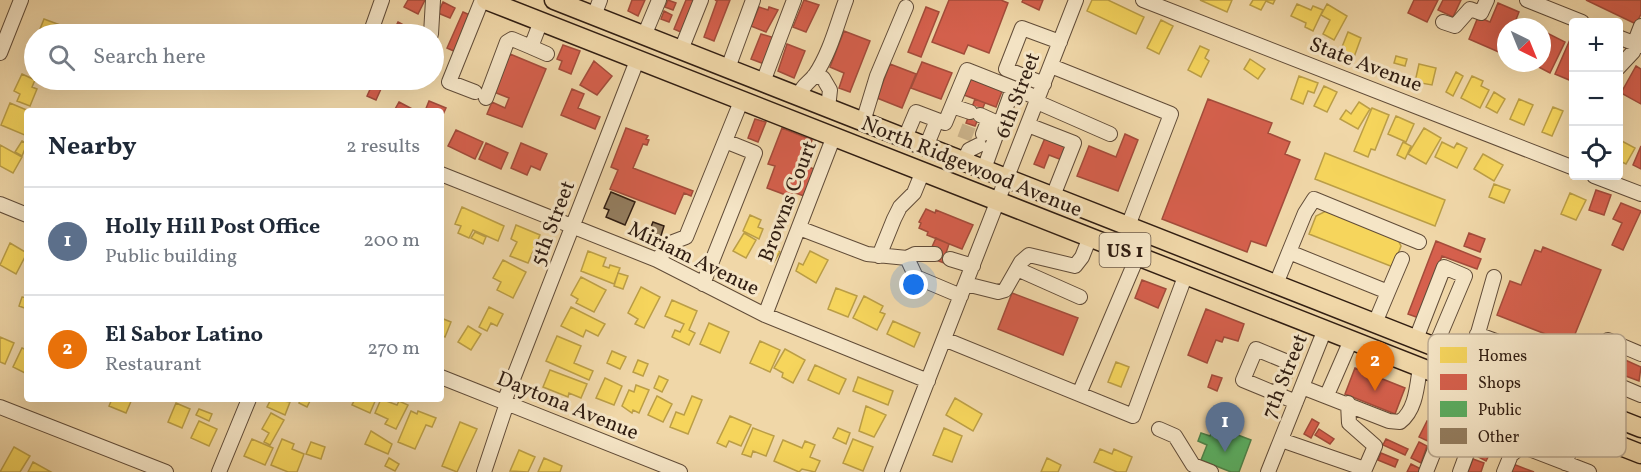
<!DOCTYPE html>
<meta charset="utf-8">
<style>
body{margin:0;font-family:Vollkorn,serif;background:#f6f6f7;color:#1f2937}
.controls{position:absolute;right:18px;top:18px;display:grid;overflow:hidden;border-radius:6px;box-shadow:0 6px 24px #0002}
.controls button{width:54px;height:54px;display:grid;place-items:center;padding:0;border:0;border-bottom:2px solid #e0e1e3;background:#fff;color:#1f2937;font:30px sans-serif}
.compass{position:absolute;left:1497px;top:18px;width:54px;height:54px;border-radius:50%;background:#fff;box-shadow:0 6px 24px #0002;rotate:137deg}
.you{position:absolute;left:914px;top:285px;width:21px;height:21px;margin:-15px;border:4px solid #fff;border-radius:50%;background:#1a73e8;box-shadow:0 0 0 9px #1a73e833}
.badge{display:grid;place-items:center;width:39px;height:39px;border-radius:50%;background:#2563eb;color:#fff;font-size:20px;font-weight:700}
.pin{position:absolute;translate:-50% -50px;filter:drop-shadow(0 2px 3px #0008)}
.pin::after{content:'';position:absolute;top:32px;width:21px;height:18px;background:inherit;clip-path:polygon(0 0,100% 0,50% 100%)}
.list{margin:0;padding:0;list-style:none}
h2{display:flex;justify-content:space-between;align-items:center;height:78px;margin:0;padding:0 24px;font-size:26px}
h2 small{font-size:20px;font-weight:400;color:#747a83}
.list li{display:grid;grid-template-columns:39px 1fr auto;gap:18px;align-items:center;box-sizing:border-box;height:108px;padding:0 24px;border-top:2px solid #e0e1e3}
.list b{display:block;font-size:22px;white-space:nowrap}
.list p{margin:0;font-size:20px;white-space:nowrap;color:#747a83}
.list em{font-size:20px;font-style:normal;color:#747a83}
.icon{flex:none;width:33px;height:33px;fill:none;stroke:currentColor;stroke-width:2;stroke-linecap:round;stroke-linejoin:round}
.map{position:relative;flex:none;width:1641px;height:472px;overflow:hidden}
.search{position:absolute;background:#fff;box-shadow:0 6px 24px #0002;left:24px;top:24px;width:420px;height:66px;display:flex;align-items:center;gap:15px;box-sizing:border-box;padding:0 21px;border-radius:33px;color:#747a83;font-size:22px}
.panel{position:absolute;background:#fff;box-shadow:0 6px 24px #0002;left:24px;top:108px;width:420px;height:294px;border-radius:6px}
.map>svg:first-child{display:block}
.homes{fill:#f6d55c;stroke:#bb9e46;stroke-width:1.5}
.shops{fill:#d6604d;stroke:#a44c3b;stroke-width:1.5}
.public{fill:#5aae61;stroke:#4e8349;stroke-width:1.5}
.building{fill:#947e60;stroke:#311e12;stroke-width:1.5}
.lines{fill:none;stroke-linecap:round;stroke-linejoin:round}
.minor-tunnel{stroke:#cab28a;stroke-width:14;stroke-dasharray:14 7;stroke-linecap:butt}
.minor-casing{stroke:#614c38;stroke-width:16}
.major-casing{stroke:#311e12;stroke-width:21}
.minor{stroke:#f5e5c6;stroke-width:14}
.major{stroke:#f0d7a8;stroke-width:18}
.labels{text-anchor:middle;stroke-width:6;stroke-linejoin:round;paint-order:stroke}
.shield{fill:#f5e5c6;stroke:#6c5a48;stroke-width:1.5}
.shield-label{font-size:20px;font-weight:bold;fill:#311e12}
.street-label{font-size:21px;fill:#311e12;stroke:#f5e5c6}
.key{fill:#f5e5c6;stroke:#baa990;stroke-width:1.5}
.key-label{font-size:16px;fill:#311e12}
</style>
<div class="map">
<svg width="1641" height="472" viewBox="0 0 1641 472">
<rect width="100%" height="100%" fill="#f0d7a8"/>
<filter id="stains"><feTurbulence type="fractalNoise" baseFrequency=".00333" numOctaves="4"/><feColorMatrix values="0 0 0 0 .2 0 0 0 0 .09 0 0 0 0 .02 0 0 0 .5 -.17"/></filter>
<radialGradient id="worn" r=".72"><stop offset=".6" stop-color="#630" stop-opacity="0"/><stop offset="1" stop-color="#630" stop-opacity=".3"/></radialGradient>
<path class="homes" d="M1092 0H1108L1144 17 1136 34 1087 11Z
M1200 0H1232L1227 12Z
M1253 0H1275L1273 4 1266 1 1261 10 1250 5Z
M1297 4 1311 10 1313 6 1323 10 1313 31 1305 27 1306 23 1291 16Z
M1327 4 1347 16 1334 40 1323 34 1330 20 1321 15Z
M44 19 60 25 56 34H38Z
M1161 20 1173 26 1159 54 1147 48Z
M1348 32 1361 38 1354 57 1340 52Z
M33 46H34V63L27 60Z
M1200 46 1209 50 1205 58 1209 61 1201 77 1188 70Z
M1396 56 1407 59 1405 66 1394 63Z
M1250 59 1265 69 1258 79 1244 69Z
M1419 64 1436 68 1432 85 1415 82Z
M1456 72 1463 76 1453 96 1446 92Z
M22 74 35 80 32 87 37 89 30 106 17 101 20 94 14 91Z
M1299 76 1318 83 1314 93 1308 91 1303 104 1291 99Z
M1472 76 1483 81 1481 86 1489 90 1480 108 1461 98Z
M1324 86 1337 92 1327 112 1314 106Z
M1494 92 1505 99 1497 113 1486 107Z
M1519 99 1533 105 1524 125 1510 119Z
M1359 102 1370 109 1358 129 1340 119 1346 110 1351 114Z
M10 103 29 111 27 136 1 125Z
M1553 107 1563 111 1552 136 1542 132Z
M1372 108 1389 115 1375 150 1371 149 1368 157 1354 151Z
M1396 116 1414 124 1406 142 1388 134Z
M1424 128 1441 138 1426 164 1408 154Z
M1618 139 1635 148 1626 164 1618 160Z
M22 141 27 144 22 156 15 152Z
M1403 142 1411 146 1405 159 1397 155Z
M1442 142 1454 148 1457 143 1467 148 1457 168 1435 157Z
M0 145 22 157 13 173 0 166Z
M1325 153 1445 200 1435 226 1315 179Z
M1483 154 1503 165 1494 181 1474 169Z
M1494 184 1510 190 1504 203 1489 197Z
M1570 193 1586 200 1576 220 1561 214Z
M462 207 504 226 498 241 473 230 469 238 458 233 461 226 455 224Z
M1326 211 1398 240 1401 246 1393 267 1309 234 1316 216Z
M750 215 761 220 758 227 763 229 759 239 743 231Z
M516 225 540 235 528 263 510 256 517 242 511 239Z
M475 232 486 237 483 244 471 238Z
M744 233 756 240 746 258 733 251Z
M10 243 27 253 16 274 0 265Z
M768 244 780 252 774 262 761 255Z
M588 251 606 258 603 266 609 268 610 265 620 268 614 284 581 271Z
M810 251 828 260 816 283 796 271 799 263 803 265Z
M503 260 526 272 513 298 497 290 501 282 493 278Z
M618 273 628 276 623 289 614 286Z
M581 277 606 290 594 312 576 303 578 299 571 295Z
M641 287 660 297 644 328 635 324 638 319 628 313Z
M836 288 857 296 848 317 828 309Z
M864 296 883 306 880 312 885 314 877 330 853 318Z
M22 297 27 298V309L19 306Z
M672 300 697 311 689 330 695 333 689 345 672 337 675 330 680 332 684 324 665 316Z
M489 307 503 314 497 326 491 323 487 331 479 327Z
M571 307 605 324 598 336 586 330 583 337 561 326Z
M441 318 451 322 445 337 441 335Z
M893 321 920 333 914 347 887 334Z
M709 323 729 332 720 353 700 344Z
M468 326 481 334 471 350 458 342Z
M557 336 581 346 574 363 593 371 589 380 546 361Z
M0 337 14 343 5 364 0 362Z
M760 341 780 350 770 372 750 363Z
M22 348 27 350V374L13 367Z
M785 349 805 360 793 383 782 377 783 373 774 368Z
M612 351 626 357 620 369 607 363Z
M638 360 648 364 643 376 633 372Z
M1116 362 1129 367 1121 387 1108 382Z
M815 365 846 379 839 394 808 380Z
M550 370 587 384 581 398 569 393 568 397 543 387Z
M659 376 668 380 662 392 654 388Z
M858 377 893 391 888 405 853 391Z
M605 378 622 386 614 405 596 398Z
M636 385 649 390 639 413 633 410 632 413 622 406 629 390 634 392Z
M657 396 672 404 663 422 648 415Z
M692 396 702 400 688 434 670 427 676 412 684 415Z
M955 398 982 414 973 431 946 415Z
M112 399H132L126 413 109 406Z
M271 399 290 402 285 415 267 407Z
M300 399H311L307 407 299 403Z
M355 399H376L370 413 352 405Z
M381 399 397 405 399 401 408 405 396 429 385 424 388 419 375 413Z
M176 403 190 409 182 428 168 422Z
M866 406 886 415 874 437 859 431Z
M199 409 212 414 209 421 196 415Z
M411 411 417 414 418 411 436 418 432 427 426 425 415 449 398 442Z
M271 413 284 420 270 445 264 442 269 433 262 429Z
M730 416 751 425 741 446 729 441 726 447 717 443Z
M199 421 217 429 209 446 191 438Z
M460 422 477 429 457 472 442 466Z
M753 428 774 436 766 456 753 451 751 457 742 454Z
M838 428 850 433 846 444 833 438Z
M944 428 962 436 952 462 933 455Z
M371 431 392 444 388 454 365 444Z
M252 439 273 448 265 465 244 456Z
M282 439 294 444 292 449 304 454 297 472H288L271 465Z
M853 439 873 447 863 471 843 463Z
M783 440 802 448 805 441 815 445 810 457 820 461 815 472 802 469 799 472 774 461Z
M311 442 325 447 321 459 306 454Z
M14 447 30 456 20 472H0Z
M1100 449 1112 454 1114 449 1132 457 1126 472H1117L1094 462Z
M519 450 535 457 528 472 510 471Z
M389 458 399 464 395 471 385 466Z
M544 458 562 466 560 472H538Z
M1047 458 1061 465 1058 472H1041Z
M33 462 51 472H28Z"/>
<path class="shops" d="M408 0H425L418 14 404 7Z
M632 0H645L638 16 628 11Z
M668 0 676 3 673 10 665 7Z
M686 0H698L683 33 674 29Z
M715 0H730L714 41 704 37 717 1Z
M804 0 819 5 806 32 793 27Z
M949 0H1001L1008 3 989 53 968 45 964 54 932 42Z
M1023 0H1043L1039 10 1022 2Z
M1414 0H1438L1427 22 1408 13Z
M1443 0H1461L1453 17 1438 10Z
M1586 0H1641V14L1636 24Z
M443 2 455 8 450 18 438 13Z
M1498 3 1519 12 1513 27H1506V42L1501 53 1469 39 1478 17 1490 22Z
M759 7 768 10 769 7 778 10 766 32 751 26Z
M926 7 939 12 921 57 908 52Z
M664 11 672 15 669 22 661 19Z
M463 12 472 16 456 52 447 48Z
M398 22 409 28 405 34H392Z
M844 31 870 41 850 92 839 88 844 73 830 67Z
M1545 32 1565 42 1550 73 1531 63H1542V39Z
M761 34 775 38 767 65 751 59Z
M1572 35 1574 36V82L1555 74Z
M787 44 805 51 794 78 778 71Z
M563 45 580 51 571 74 559 69 562 61 557 59Z
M510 54 546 69 522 127 487 114 492 102 505 108 509 98 494 92Z
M594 61 612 76 597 95 580 85Z
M922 62 952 73 941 99 911 88Z
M890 64 916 74 902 108 877 98Z
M1636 66 1641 69V104L1621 93Z
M972 74 1004 86 996 107 964 95Z
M372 85 381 89 376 100 367 96Z
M572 89 584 94 578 108 600 117 595 129 561 115Z
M975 99 985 103 975 126 966 123Z
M1208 99 1272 123 1268 133 1290 142 1285 154 1300 160 1266 246 1251 241 1247 252 1162 219Z
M429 101 446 108 441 119V111H425Z
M399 102 416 111H394Z
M755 119 766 122 758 142 748 138Z
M626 128 648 136 646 139 649 140 647 145 643 144 633 168 693 191 691 196 684 193 675 214 610 189 618 170 611 167Z
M782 128 812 140 803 165 814 169 804 196 793 192 791 197 767 188 775 166 768 164Z
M456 130 483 142 475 159 448 146Z
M1125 134 1138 140 1118 191 1077 176 1089 146 1116 157Z
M1045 138 1067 147 1062 160 1049 155 1044 168 1034 164Z
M486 143 508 153 501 169 479 159Z
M521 143 547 154 540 170 531 166 527 175 511 168Z
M1641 146V169L1633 165Z
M1596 190 1611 195 1604 215 1589 210Z
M1621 203 1641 211 1623 250 1612 245 1622 223 1613 219Z
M926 209 935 213 936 210 973 225 962 249 927 235 928 232 919 228 921 223 919 222Z
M1469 233 1485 239 1480 252 1464 246Z
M936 238 949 244 946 253 951 255 947 264 933 259 931 249Z
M1436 241 1481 259 1477 269 1442 256 1419 318 1408 314Z
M1543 247 1601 270 1571 344 1497 315 1510 281 1521 285 1535 250 1541 252Z
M1142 280 1166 289 1158 308 1135 298Z
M1012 293 1078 318 1063 355 998 329Z
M1206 309 1244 324 1238 341 1224 337 1222 342 1216 340 1207 363 1188 355Z
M1623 359 1641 367 1639 381 1615 372Z
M1355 368 1405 388 1395 414 1345 394Z
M1212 375 1222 378 1217 391 1208 387Z
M1312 419 1319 423 1311 438 1304 434Z
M1489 420 1503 428 1486 461 1471 453Z
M1427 421 1440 428 1432 443 1419 437Z
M1319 429 1334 439 1330 444 1315 435Z
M1386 439 1408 449 1405 455 1383 445Z
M1419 442 1427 446 1421 463 1411 458Z
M1381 453 1398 460 1395 467 1378 460Z
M1473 459 1484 463 1481 472H1468Z
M1411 464 1423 470 1422 472H1407Z
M1513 464 1534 472H1510Z"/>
<path class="public" d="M1214 426 1251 440 1239 472H1231L1201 460 1207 445 1198 441 1201 433 1210 436Z"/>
<path class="building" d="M611 192 635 202 625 225 606 217 609 210 604 208Z
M653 222 664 226 660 239 648 234Z"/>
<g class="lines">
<path class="minor-tunnel" d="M964 139 974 113 980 115"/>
<g class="minor-casing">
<path id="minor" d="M1143 0 1574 168
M1527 0 1582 22
M594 16 600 0
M1443 22 1455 26 1470 9 1481 13 1487 0
M370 34 382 0
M431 34 433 0
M644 36 659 0
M1618 37 1641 46
M1634 44 1641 26
M531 47 547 54
M681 50 701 0
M0 53 21 0
M1051 66 1171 114 1128 226
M728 68 753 0
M1618 68 1633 52 1636 44
M814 76 823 78 830 90 828 108
M763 82 794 0
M1044 84 1006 69 1022 28 1060 42
M475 92 449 82 482 0
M798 96C804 83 808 84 815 75 830 53 837 24 846 0
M486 98 507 42 512 39 531 47 541 21
M1037 102 1110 134
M952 106 970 112
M980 115 1000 124
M863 122 877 76 906 7
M1028 125 1074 143 1053 196
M983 134 989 119
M905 138 916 112 945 123 967 70 1038 98
M926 147 937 120
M964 161 969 150 979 145
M984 169 1013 88
M441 174 657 260 765 315 928 381
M1594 176 1641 194
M0 204 27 215
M799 228 867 254 907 258 916 277 961 296
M1289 252 1305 213 1314 199 1419 242
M879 256 894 219 900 207 914 193 923 171
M907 258 915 254H935
M950 259 973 266
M657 260 673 242 686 237 725 141
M1017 269 1080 297
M703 284 755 153 725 141 742 99
M966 284 998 292 1005 290 1021 262 1029 255 1075 266 1082 257 1090 237
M1276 284 1289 252 1388 292 1375 323
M1388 292 1402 259
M765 315 834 136
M1477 334 1581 373
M944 339 1133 416 1186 274
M1416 339 1444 267 1465 276 1435 347
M1470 361 1494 277
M441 377 680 472
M1302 387 1389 421 1400 422C1416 410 1417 386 1420 367
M1079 394 1138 255
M1277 394 1290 363 1256 349 1243 380 1296 402
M1327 395 1351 340
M1571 401 1581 373 1601 356 1608 340 1641 354
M504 402 638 58
M1348 403 1349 423 1375 446 1365 469
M0 407 166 472
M1532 411 1519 445 1589 472
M1598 411 1610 382 1641 395
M1159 429 1175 436 1193 465 1211 472
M1281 440 1365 469 1364 472
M1565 463 1579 429
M219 472 249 399
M484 472 507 403
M892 472 1076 0
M1268 472 1325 329
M1426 472 1461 383
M1460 472 1489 394
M1504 472 1511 455 1522 446"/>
</g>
<g class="major-casing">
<path id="major" d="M486 0 1641 454
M554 0 1641 428"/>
</g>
<use href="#minor" class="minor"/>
<use href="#major" class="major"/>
</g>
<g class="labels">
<rect class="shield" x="1099.5" y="233" width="51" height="34" rx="4.5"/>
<g class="shield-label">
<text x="1125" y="257">US 1</text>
</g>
<g class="street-label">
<text transform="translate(1366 64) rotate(21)" y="7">State Avenue</text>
<text transform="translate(1017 95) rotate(-69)" y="7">6th Street</text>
<text transform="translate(972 166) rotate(22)" y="7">North Ridgewood Avenue</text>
<text transform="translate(787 201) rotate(-69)" y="7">Browns Court</text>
<text transform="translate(552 223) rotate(-69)" y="7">5th Street</text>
<text transform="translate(694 258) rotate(26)" y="7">Miriam Avenue</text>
<text transform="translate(1284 376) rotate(-68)" y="7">7th Street</text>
<text transform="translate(568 405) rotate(22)" y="7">Daytona Avenue</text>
</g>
</g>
<rect x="1428" y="334" width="198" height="123" rx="9" class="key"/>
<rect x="1440" y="347" width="27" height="16" fill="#f6d55c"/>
<rect x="1440" y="374" width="27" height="16" fill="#d6604d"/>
<rect x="1440" y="401" width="27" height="16" fill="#5aae61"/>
<rect x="1440" y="428" width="27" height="16" fill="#947e60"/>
<g class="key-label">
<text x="1478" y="361">Homes</text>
<text x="1478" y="388">Shops</text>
<text x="1478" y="415">Public</text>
<text x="1478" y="442">Other</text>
</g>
<rect width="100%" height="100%" filter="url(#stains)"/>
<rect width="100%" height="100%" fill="url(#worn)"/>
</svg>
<div class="controls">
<button>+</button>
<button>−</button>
<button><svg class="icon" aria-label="locate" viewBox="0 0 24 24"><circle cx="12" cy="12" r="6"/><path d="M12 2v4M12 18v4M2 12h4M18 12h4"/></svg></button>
</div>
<svg class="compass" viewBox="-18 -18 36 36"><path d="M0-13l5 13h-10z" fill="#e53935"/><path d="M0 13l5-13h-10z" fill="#747a83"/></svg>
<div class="you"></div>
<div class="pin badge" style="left:1225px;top:452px;background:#5c6f8a">1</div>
<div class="pin badge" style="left:1375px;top:391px;background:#e8710a">2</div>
<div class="search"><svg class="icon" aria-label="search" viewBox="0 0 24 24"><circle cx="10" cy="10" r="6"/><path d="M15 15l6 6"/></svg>Search here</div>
<section class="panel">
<h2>Nearby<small>2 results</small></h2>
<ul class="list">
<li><span class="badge" style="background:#5c6f8a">1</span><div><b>Holly Hill Post Office</b><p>Public building</p></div><em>200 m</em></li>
<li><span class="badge" style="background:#e8710a">2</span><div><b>El Sabor Latino</b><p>Restaurant</p></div><em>270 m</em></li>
</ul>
</section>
</div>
